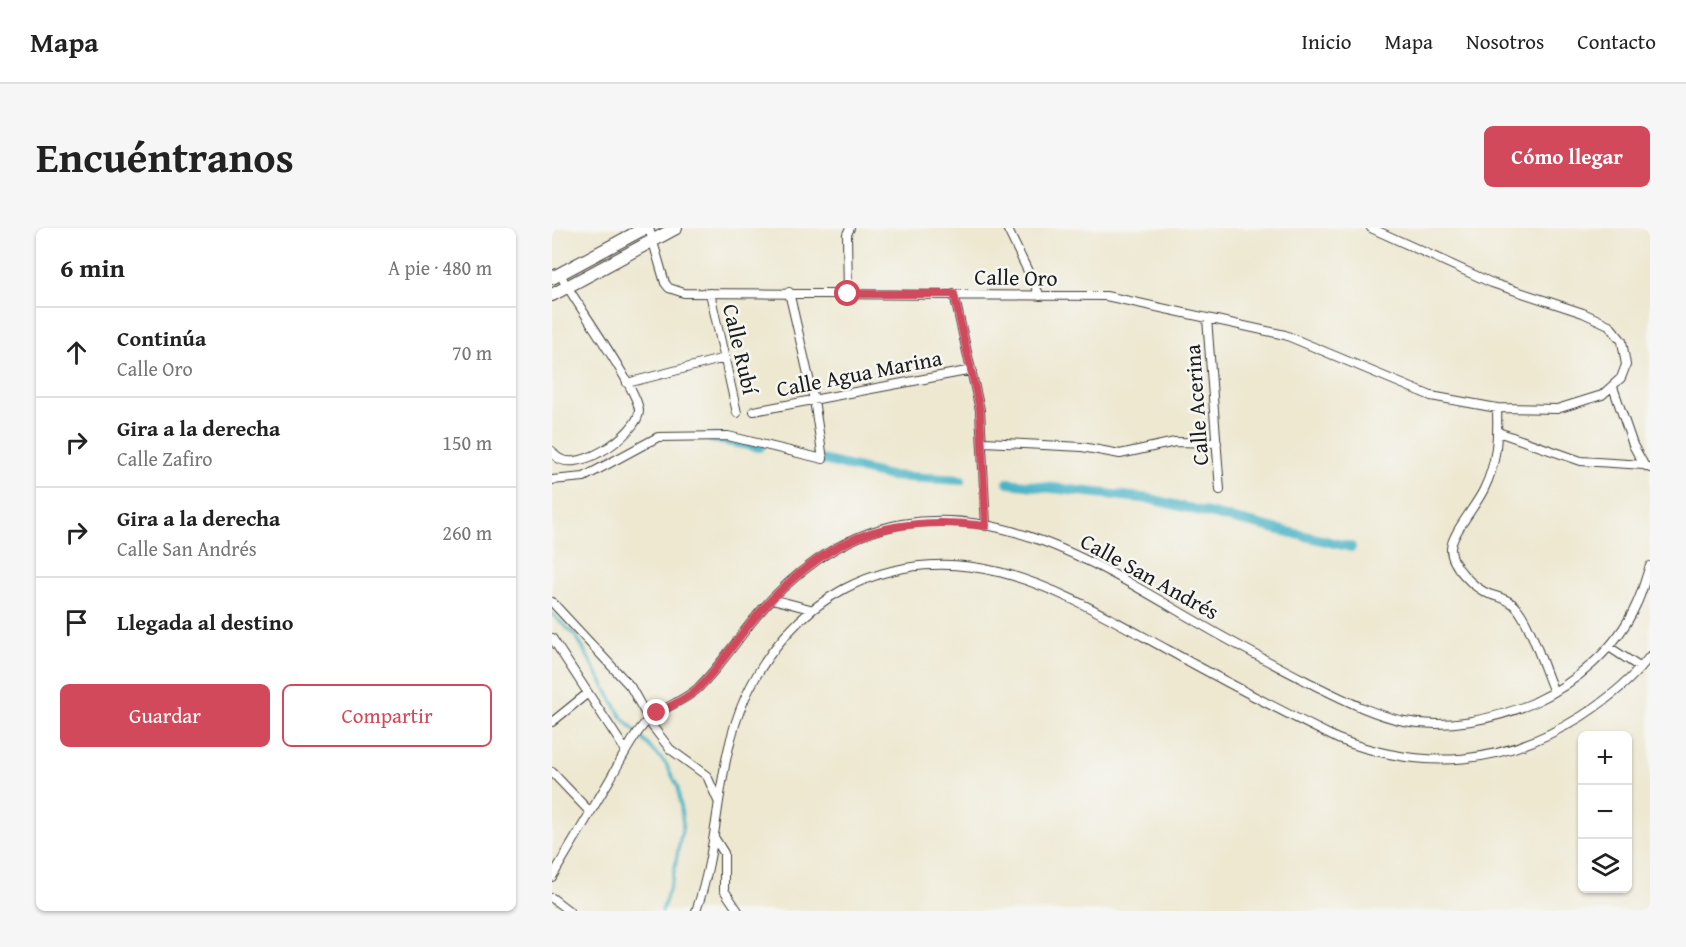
<!DOCTYPE html>
<html lang="es">
<meta charset="utf-8">
<style>
body{margin:0;font-family:"Gentium Book Plus",serif;background:#f6f6f6;color:#222}
.controls{position:absolute;right:18px;bottom:18px;display:grid;overflow:hidden;border-radius:9px;box-shadow:0 2px 4px #0004}
.controls button{width:54px;height:54px;display:grid;place-items:center;padding:0;border:0;border-bottom:2px solid #e0e0e0;background:#fff;color:#222;font:30px sans-serif}
.stop{position:absolute;width:18px;height:18px;margin:-14px;border:4px solid #d1495b;border-radius:50%;background:#fff}
.stop.end{background:#d1495b;border-color:#fff;box-shadow:0 2px 6px #0008}
.list{margin:0;padding:0;list-style:none}
h2{display:flex;justify-content:space-between;align-items:center;height:78px;margin:0;padding:0 24px;font-size:26px}
h2 small{font-size:20px;font-weight:400;color:#767676}
.list li{display:grid;grid-template-columns:39px 1fr auto;gap:18px;align-items:center;box-sizing:border-box;height:90px;padding:0 24px;border-top:2px solid #e0e0e0}
.list b{display:block;font-size:22px;white-space:nowrap}
.list p{margin:0;font-size:20px;white-space:nowrap;color:#767676}
.list em{font-size:20px;font-style:normal;color:#767676}
.actions{display:flex;gap:12px;padding:18px 24px}
.actions a{flex:1;padding:14px 0;border:2px solid #d1495b;border-radius:9px;text-align:center;font-size:21px;color:#d1495b}
.actions .main{background:#d1495b;color:#fff}
.icon{flex:none;width:33px;height:33px;fill:none;stroke:currentColor;stroke-width:2;stroke-linecap:round;stroke-linejoin:round}
.map{position:relative;flex:none;width:1098px;height:683px;overflow:hidden;border-radius:9px}
header{display:flex;align-items:center;gap:36px;box-sizing:border-box;height:84px;padding:0 30px;background:#fff;border-bottom:2px solid #e0e0e0}
header strong{font-size:28px}
nav{display:flex;gap:33px;margin-inline-start:auto;font-size:21px}
.intro{display:flex;align-items:center;justify-content:space-between;box-sizing:border-box;height:144px;padding:0 36px}
h1{margin:0;font-size:42px}
.button{padding:15px 27px;border-radius:9px;background:#d1495b;color:#fff;font-size:21px;font-weight:700}
main{display:flex;gap:36px;padding:0 36px}
aside{flex:1;background:#fff;border-radius:9px;box-shadow:0 2px 4px #0004}
.map>svg:first-child{display:block}
.lines{fill:none;stroke-linecap:round;stroke-linejoin:round}
.stream{stroke:#49b4c6;stroke-width:3}
.canal{stroke:#49b4c6;stroke-width:10}
.minor-casing{stroke:#3c3b37;stroke-width:10}
.primary-casing{stroke:#3c3b37;stroke-width:14}
.minor{stroke:#fff;stroke-width:8}
.primary{stroke:#fff;stroke-width:12}
.route{stroke:#d1495b;stroke-width:8}
.labels{text-anchor:middle;stroke-width:5;stroke-linejoin:round;paint-order:stroke}
.street-label{font-size:22px;fill:#1c1c1c;stroke:#f6f6f2}
</style>
<header>
<strong>Mapa</strong>
<nav><a>Inicio</a><a>Mapa</a><a>Nosotros</a><a>Contacto</a></nav>
</header>
<div class="intro"><h1>Encuéntranos</h1><a class="button">Cómo llegar</a></div>
<main>
<aside>
<h2>6 min<small>A pie · 480 m</small></h2>
<ul class="list">
<li><svg class="icon" aria-label="ahead" viewBox="0 0 24 24"><path d="M12 20V5M6 11l6-6 6 6"/></svg><div><b>Continúa</b><p>Calle Oro</p></div><em>70 m</em></li>
<li><svg class="icon" aria-label="right" viewBox="0 0 24 24"><path d="M7 20v-9h11M14 6l5 5-5 5"/></svg><div><b>Gira a la derecha</b><p>Calle Zafiro</p></div><em>150 m</em></li>
<li><svg class="icon" aria-label="right" viewBox="0 0 24 24"><path d="M7 20v-9h11M14 6l5 5-5 5"/></svg><div><b>Gira a la derecha</b><p>Calle San Andrés</p></div><em>260 m</em></li>
<li><svg class="icon" aria-label="arrive" viewBox="0 0 24 24"><path d="M6 21V4h12l-3 4 3 4H6"/></svg><div><b>Llegada al destino</b></div></li>
</ul>
<div class="actions"><a class="main">Guardar</a><a>Compartir</a></div>
</aside>
<div class="map">
<svg width="1098" height="683" viewBox="0 0 1098 683">
<rect width="100%" height="100%" fill="#f6f6f2"/>
<filter id="ink" filterUnits="userSpaceOnUse"><feTurbulence type="fractalNoise" baseFrequency=".0167" numOctaves="2"/><feDisplacementMap in="SourceGraphic" scale="12" xChannelSelector="R" yChannelSelector="G"/><feConvolveMatrix kernelMatrix="1 2 1 2 8 2 1 2 1" color-interpolation-filters="sRGB"/></filter>
<filter id="wash" filterUnits="userSpaceOnUse"><feTurbulence type="fractalNoise" baseFrequency=".008" numOctaves="4" result="noise"/><feDisplacementMap in="SourceGraphic" scale="24" xChannelSelector="R" yChannelSelector="G"/><feGaussianBlur stdDeviation="1.35" result="paint"/><feColorMatrix in="noise" values="0 0 0 0 0 0 0 0 0 0 0 0 0 0 0 0 0 1.4 0 .05"/><feComposite in="paint" operator="in"/></filter>
<g filter="url(#wash)">
<rect width="100%" height="100%" fill="#eee8d1"/>
<g class="lines">
<path class="stream" d="M0 386 24 408 69 488 114 536 126 559 131 596 121 649 110 683"/>
<path class="canal" d="M159 210 208 219
M262 230 338 248 409 252
M456 255 598 271 799 319"/>
</g>
</g>
<g filter="url(#ink)">
<g class="lines">
<g class="minor-casing">
<path id="minor" d="M97 0 113 55 117 60 132 65 554 68 733 107 879 168 945 180 1005 181 1050 167 1069 150 1074 137 1070 113 1057 97 1031 85 940 55 819 0
M455 0 488 68
M158 65 185 185
M296 66 295 6 298 0
M402 66 428 182 434 298
M655 90 668 262
M75 155 173 130
M1061 159 1081 217 1092 237
M945 180C946 209 945 235 932 261 925 277 899 306 899 321 899 338 922 360 937 366 946 369 954 370 962 377 977 390 993 444 1002 464
M202 183 420 142
M946 204 1029 233 1092 237 1098 240
M432 214 530 219 568 226 623 214 665 215
M0 223C17 255 89 204 87 182 85 159 22 73 8 46
M0 252 32 249 106 209 176 208 271 231 262 172 237 64
M220 371 258 381
M0 374 78 458 101 499 118 521 155 548 166 573
M0 410 74 523
M1057 419 1089 440
M0 494 36 465
M0 544 38 584
M162 609 172 625V662L186 683
M0 649C19 617 38 585 57 553 67 536 76 517 89 500 103 481 128 476 145 461 165 442 181 418 198 396 236 348 288 307 350 296 461 277 561 346 652 398 686 418 721 436 756 454 787 469 818 486 852 493 894 501 941 492 981 475 1023 456 1065 420 1084 377 1090 365 1093 351 1098 338
M0 670 17 683
M144 683C169 614 163 537 193 470 214 424 248 384 292 361 411 300 513 366 616 422 672 453 729 483 786 511 873 544 950 538 1030 488 1056 471 1079 453 1098 428"/>
</g>
<g class="primary-casing">
<path id="primary" d="M0 50 93 0
M0 67 124 0"/>
</g>
<use href="#minor" class="minor"/>
<use href="#primary" class="primary"/>
</g>
</g>
<g class="lines" filter="url(#ink)">
<path class="route" d="M105 485C118 478 133 472 144 462 166 442 182 414 202 391 269 312 331 285 434 298L428 182 402 66H296"/>
</g>
<g class="labels">
<g class="street-label">
<text transform="translate(464 49) rotate(1)" y="8">Calle Oro</text>
<text transform="translate(189 121) rotate(77)" y="8">Calle Rubí</text>
<text transform="translate(307 145) rotate(-11)" y="8">Calle Agua Marina</text>
<text transform="translate(644 177) rotate(-94)" y="8">Calle Acerina</text>
<text transform="translate(598 348) rotate(29)" y="8">Calle San Andrés</text>
</g>
</g>
</svg>
<div class="controls">
<button>+</button>
<button>−</button>
<button><svg class="icon" aria-label="layers" viewBox="0 0 24 24"><path d="M12 4l9 5-9 5-9-5zM3 14l9 5 9-5"/></svg></button>
</div>
<div class="stop" style="left:296px;top:66px"></div>
<div class="stop end" style="left:105px;top:485px"></div>
</div>
</main>
